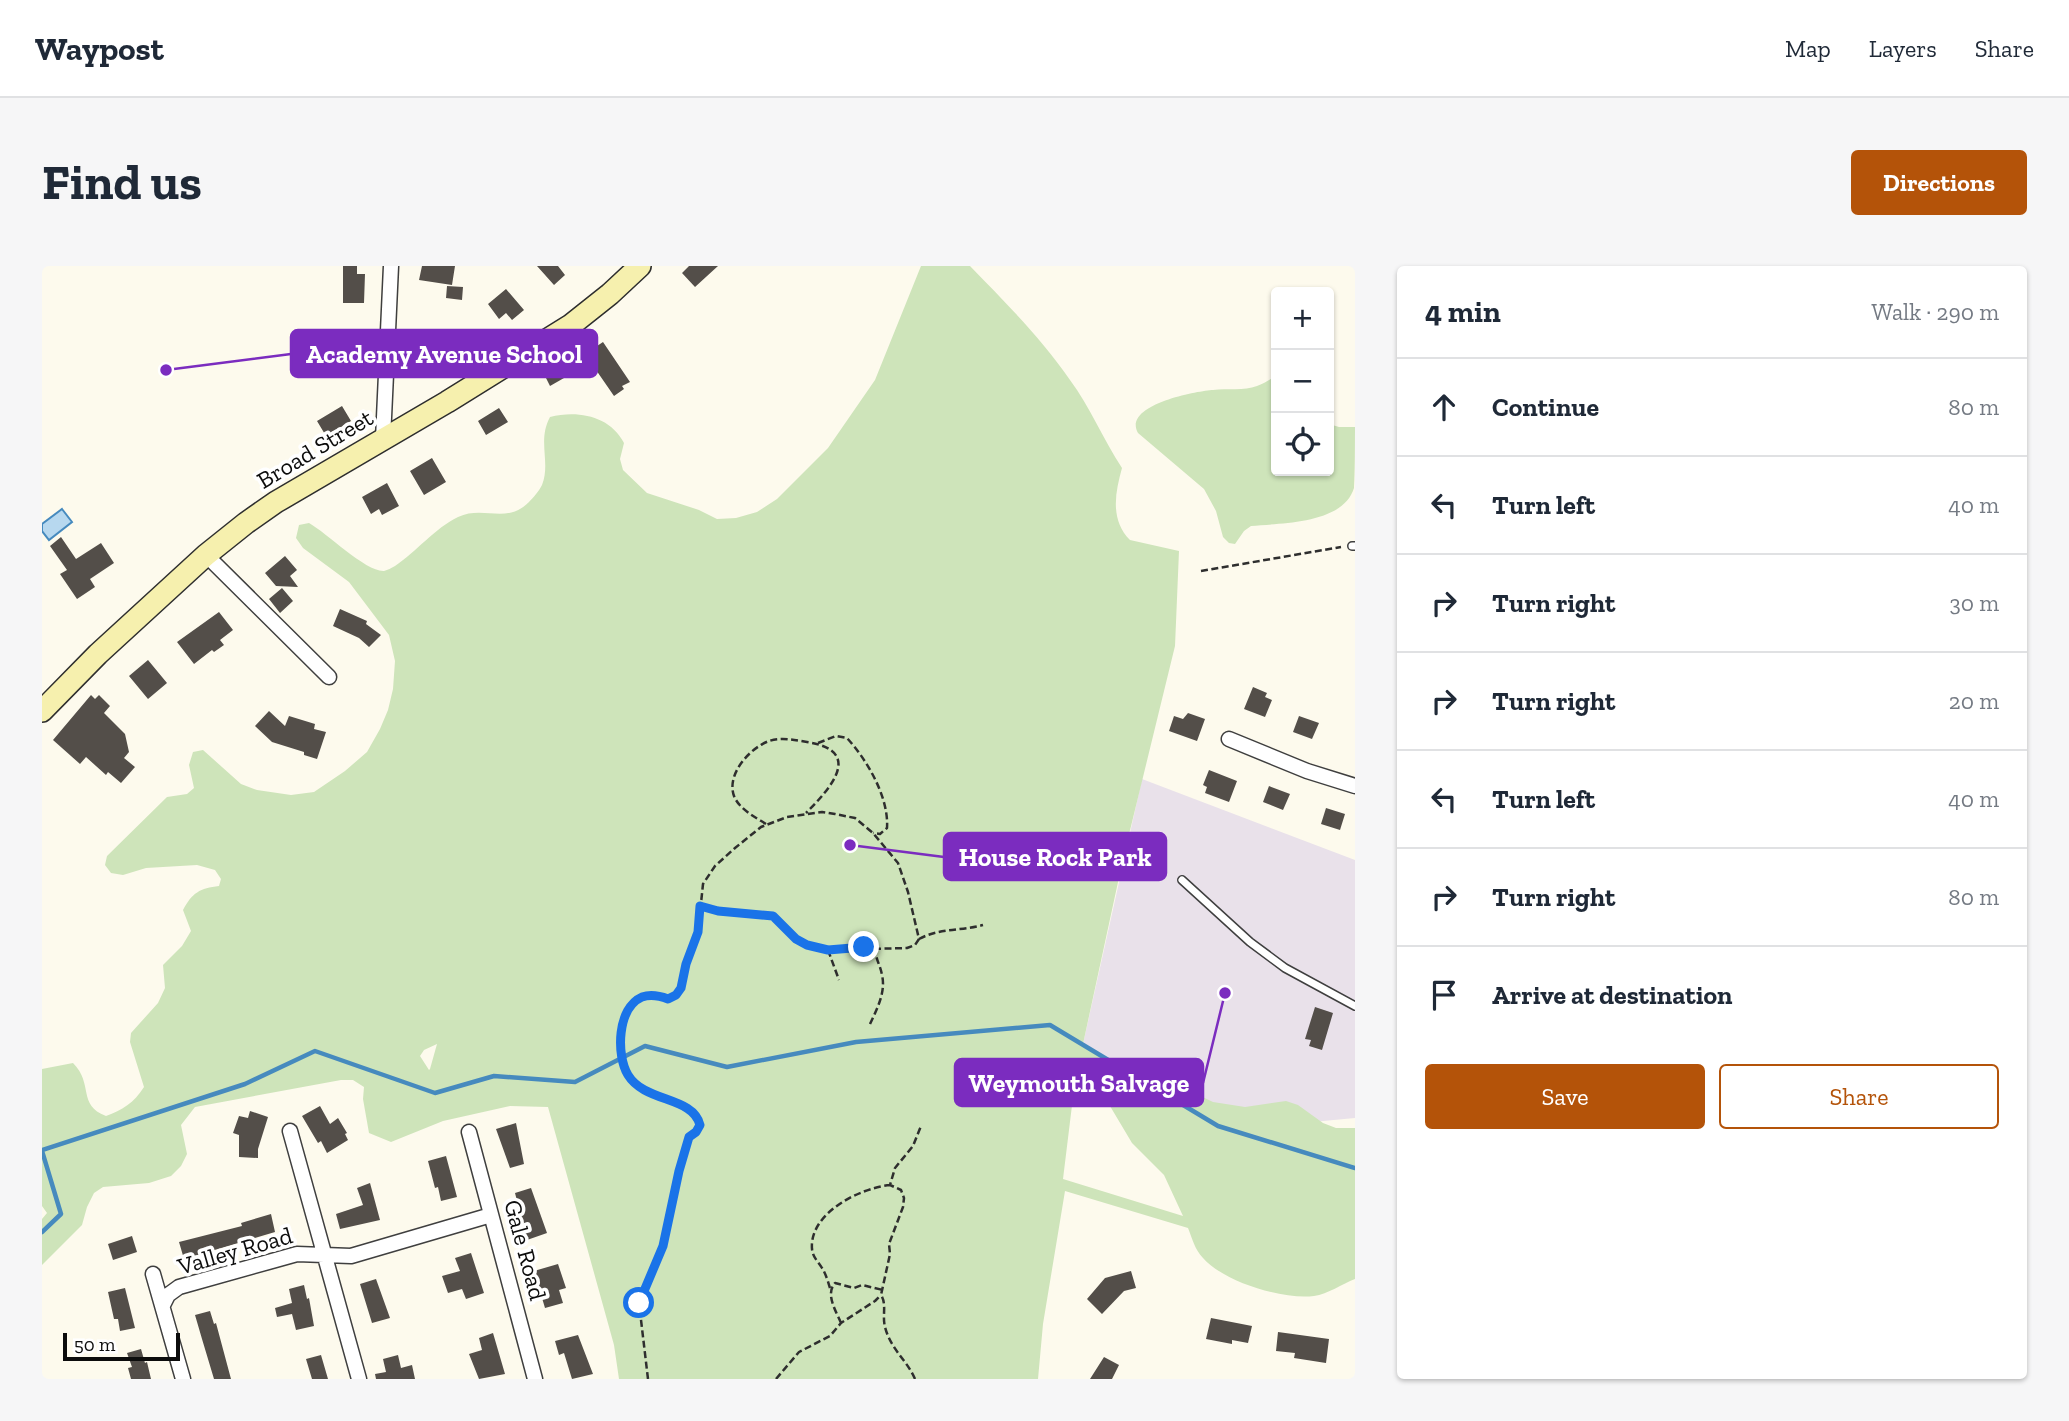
<!DOCTYPE html>
<meta charset="utf-8">
<style>
body{margin:0;font-family:"Zilla Slab",serif;background:#f6f6f7;color:#1f2937}
.controls{position:absolute;right:21px;top:21px;display:grid;overflow:hidden;border-radius:7px;box-shadow:0 2px 5px #0004}
.controls button{width:63px;height:63px;display:grid;place-items:center;padding:0;border:0;border-bottom:2px solid #e0e1e3;background:#fff;color:#1f2937;font:35px sans-serif}
.scale{position:absolute;left:21px;bottom:18px;width:117px;box-sizing:border-box;padding-left:7px;border:4px solid #0c0c0c;border-top:0;font-size:19px;line-height:24px;white-space:nowrap;color:#0c0c0c;-webkit-text-stroke:5px #fff;paint-order:stroke}
.stop{position:absolute;width:21px;height:21px;margin:-16px;border:5px solid #1a73e8;border-radius:50%;background:#fff}
.stop.end{background:#1a73e8;border-color:#fff;box-shadow:0 2px 7px #0008}
.list{margin:0;padding:0;list-style:none}
h2{display:flex;justify-content:space-between;align-items:center;height:91px;margin:0;padding:0 28px;font-size:30px}
h2 small{font-size:23px;font-weight:400;color:#747a83}
.list li{display:grid;grid-template-columns:46px 1fr auto;gap:21px;align-items:center;box-sizing:border-box;height:98px;padding:0 28px;border-top:2px solid #e0e1e3}
.list b{display:block;font-size:26px;white-space:nowrap}
.list em{font-size:23px;font-style:normal;color:#747a83}
.actions{display:flex;gap:14px;padding:21px 28px}
.actions a{flex:1;padding:16px 0;border:2px solid #b45309;border-radius:7px;text-align:center;font-size:24px;color:#b45309}
.actions .main{background:#b45309;color:#fff}
.icon{flex:none;width:38px;height:38px;fill:none;stroke:currentColor;stroke-width:2;stroke-linecap:round;stroke-linejoin:round}
.map{position:relative;flex:none;width:1313px;height:1113px;overflow:hidden;border-radius:7px}
header{display:flex;align-items:center;gap:42px;box-sizing:border-box;height:98px;padding:0 35px;background:#fff;border-bottom:2px solid #e0e1e3}
header strong{font-size:33px}
nav{display:flex;gap:38px;margin-inline-start:auto;font-size:24px}
.intro{display:flex;align-items:center;justify-content:space-between;box-sizing:border-box;height:168px;padding:0 42px}
h1{margin:0;font-size:49px}
.button{padding:18px 32px;border-radius:7px;background:#b45309;color:#fff;font-size:24px;font-weight:700}
main{display:flex;gap:42px;padding:0 42px}
aside{flex:1;background:#fff;border-radius:7px;box-shadow:0 2px 5px #0004}
.map>svg:first-child{display:block}
.industrial{fill:#e9e1ea}
.green{fill:#cee4ba;fill-rule:evenodd}
.water{fill:#b7d8ef;stroke:#468abe;stroke-width:2}
.lines{fill:none;stroke-linecap:round;stroke-linejoin:round}
.stream{stroke:#468abe;stroke-width:4.5}
.building{fill:#534e49}
.service-casing{stroke:#3f3f3f;stroke-width:10}
.minor-casing{stroke:#3f3f3f;stroke-width:17}
.secondary-casing{stroke:#2e2e2e;stroke-width:24}
.path{stroke:#2e2e2e;stroke-width:2.5;stroke-dasharray:7 3.5;stroke-linecap:butt}
.service{stroke:#fff;stroke-width:7}
.minor{stroke:#fff;stroke-width:14}
.secondary{stroke:#f6f0ae;stroke-width:21}
.route{stroke:#1a73e8;stroke-width:9}
.labels{text-anchor:middle;stroke-width:7;stroke-linejoin:round;paint-order:stroke}
.street-label{font-size:24px;fill:#0c0c0c;stroke:#fff}
.leader{fill:none;stroke:#7b2cbf;stroke-width:2.5}
.callout-dot{fill:#7b2cbf;stroke:#fff;stroke-width:2.5}
.callout{fill:#7b2cbf;stroke:#7b2cbf;stroke-width:2.5}
.callout-label{font-size:26px;text-anchor:middle;font-weight:bold;fill:#fff}
</style>
<header>
<strong>Waypost</strong>
<nav><a>Map</a><a>Layers</a><a>Share</a></nav>
</header>
<div class="intro"><h1>Find us</h1><a class="button">Directions</a></div>
<main>
<div class="map">
<svg width="1313" height="1113" viewBox="0 0 1313 1113">
<rect width="100%" height="100%" fill="#fdfaed"/>
<path class="industrial" d="M1100 513 1313 594V852L1184 864 1037 796Z"/>
<path class="green" d="M879 0H928C963 36 999 72 1028 114 1048 141 1061 173 1080 202 1073 227 1068 254 1088 274L1137 285 1133 380 1081 593 1041 778 1083 808 1129 816 1171 836 1203 841 1244 835 1256 839 1281 857 1294 862H1313V1013C1300 1018 1286 1028 1272 1030 1241 1034 1182 1016 1161 992 1153 984 1150 972 1146 962L1023 925 1001 1058 996 1113H577L572 1079 506 841 468 840 401 855 349 876 327 867 321 833 322 821 311 814H299L153 841 139 859 145 888 139 900 129 910 107 917 61 921 52 927 45 941 40 959 0 999V953L5 947 0 940V803L31 797C52 818 35 839 64 850 80 844 92 837 102 821L88 776 89 767 116 737 123 722 121 699 140 680 149 665 141 644C150 627 158 622 177 620L179 613 173 604 155 599 104 602 81 609 69 607 63 599 65 590 125 531 145 528 152 522 147 499 151 486 161 484 199 518 215 524 249 529 272 526 303 505 325 486 338 463 346 444 351 423 353 395 347 369 307 316 261 282 254 272 257 259 267 257C285 267 324 306 342 305 346 304 349 302 353 300 374 286 393 262 416 251 442 239 464 259 487 236 491 232 497 225 500 219 509 196 495 175 508 151 536 144 568 150 582 177L578 193 581 204 605 227 657 244 675 253 694 252 715 246 735 233 786 182 833 114ZM395 778 388 803 387 804 378 790 382 784ZM1037 800 1065 835 1090 877 1122 909 1141 950 1021 913 1032 823Z
M1234 110V205H1287V158L1297 161H1313C1313 177 1313 208 1312 222 1301 258 1240 257 1209 260L1202 265 1193 278 1187 277 1181 271 1174 245 1162 223 1096 167C1080 139 1154 125 1171 124 1185 122 1202 125 1215 120 1221 118 1228 113 1234 110Z"/>
<path class="water" d="M20 243 30 256 7 274 0 265V258Z"/>
<g class="lines">
<path class="stream" d="M0 884 203 818 273 785 393 827 452 810 533 816 603 780 685 801 814 776 1008 759 1176 860 1313 902
M0 885 19 948 0 966"/>
</g>
<path class="building" d="M301 0H315V8H323L322 37H301Z
M380 0H413L410 19 377 14Z
M495 0H516L523 9 512 19Z
M647 0H676L653 21 640 7Z
M405 20 421 21 420 34 404 32Z
M464 23 482 44 470 54 464 47 457 53 446 38Z
M561 76 588 116 580 120 582 123 572 130 543 88Z
M513 96 522 112 508 120 500 104Z
M300 140 309 155 284 170 275 155Z
M457 142 466 156 444 169 436 155Z
M390 192 404 216 382 229 368 205Z
M345 217 357 240 340 249 337 243 329 248 320 231Z
M19 271 34 293 59 277 72 297 48 313 53 321 35 333 18 308 25 304 8 280Z
M243 290 255 304 248 310 256 321 234 320 223 307Z
M240 322 251 335 238 347 227 333Z
M298 343 325 355 324 358 339 369 327 381 317 372 291 360Z
M177 346 191 364 178 374 182 379 172 386 170 384 152 398 135 376Z
M106 394 125 417 106 433 87 410Z
M1211 421 1225 427 1223 431 1230 434 1223 451 1202 443Z
M49 429 53 433 57 429 68 440 62 447 83 468 87 486 82 492 93 501 79 517 66 506 64 509 44 491 38 498 11 474Z
M227 445 243 460 247 450 273 458 272 463 284 466 275 493 262 489V486L230 476 213 460Z
M1146 447 1163 453 1155 475 1127 465 1132 450 1141 453Z
M1257 450 1277 457 1270 473 1251 466Z
M1167 504 1195 515 1187 536 1163 527 1165 521 1161 519Z
M1227 520 1248 528 1241 544 1221 536Z
M1284 542 1303 548 1298 564 1279 558Z
M1273 741 1291 747 1280 784 1267 780 1269 774 1263 773Z
M278 840 288 858 296 852 305 867 303 868 306 874 285 887 279 875 276 877 260 850Z
M208 845 226 851 216 883V892L197 891V869L191 867 197 850 206 852Z
M474 857 482 898 468 902 454 863Z
M404 890 415 931 399 935 396 921 393 922 386 895Z
M328 917 338 954 298 963 294 948 321 939 315 922Z
M489 922 505 967 485 974 473 927Z
M229 948 233 966 142 993 137 976 200 960 199 957Z
M90 970 95 986 71 994 66 978Z
M429 987 442 1027 424 1033 420 1023 406 1027 400 1010 418 1005 413 992Z
M516 998 524 1022 517 1024 521 1037 503 1042 492 1005Z
M1089 1005 1094 1022 1082 1025 1060 1048 1045 1033 1063 1012Z
M334 1013 348 1052 330 1057 318 1018Z
M262 1019 265 1033 267 1032 272 1060 254 1064 250 1048 235 1051 233 1042 250 1037 247 1023Z
M83 1022 93 1062 78 1065 76 1053H72L66 1026Z
M168 1045 172 1058 174 1057 189 1113H172L160 1073 153 1049Z
M1169 1052 1210 1060 1206 1077 1190 1074V1078L1164 1073Z
M1236 1066 1287 1073 1284 1097 1252 1092 1253 1087 1234 1085Z
M451 1067 463 1108 437 1113 427 1088 440 1084 437 1072Z
M536 1069 551 1108 530 1113 522 1087 517 1089 513 1075Z
M99 1083 103 1097 105 1096 109 1113H89L86 1102 90 1101 85 1087Z
M279 1089 286 1113H270L264 1093Z
M356 1089 359 1102 370 1099 373 1113H334L333 1108 344 1106 341 1093Z
M1062 1091 1077 1099 1070 1113H1048Z"/>
<g class="lines">
<g class="service-casing">
<path id="service" d="M1310 280H1313
M1140 614 1208 676 1243 702 1313 740"/>
</g>
<g class="minor-casing">
<path id="minor" d="M341 173 349 0
M164 289 287 411
M1187 473 1265 505 1313 520
M248 865 317 1113
M427 866 493 1113
M111 1008 141 1113
M121 1039 126 1029 137 1021 255 988 309 990 449 949"/>
</g>
<g class="secondary-casing">
<path id="secondary" d="M0 445 56 388 164 289 204 257 234 236 405 136 529 59 568 28 598 0"/>
</g>
<path class="path" d="M1159 305 1299 281
M776 477 794 470 805 472C825 494 847 531 845 562L838 568 831 567
M724 558C713 551 697 543 692 530 684 508 708 482 727 475 740 471 752 474 765 476 822 485 789 522 764 547
M877 673C897 662 919 665 941 659
M786 684 797 714
M828 758C835 743 844 726 840 709 838 698 834 695 833 682
M788 1022C786 1016 784 1008 780 1002 776 995 771 992 770 983 767 947 818 922 848 919
M799 1057C794 1045 783 1028 793 1017L812 1022 820 1019 841 1024
M606 1113 597 1037 621 980 637 905 647 871 654 866 658 859C650 830 603 837 586 809 568 778 579 719 626 733L634 729 639 721 644 698 656 666 661 618 673 600 693 582 719 561 745 551 780 546 793 548 813 552 831 567 856 597 866 626 877 673 873 679 865 682 786 684 765 679 754 672 731 650 675 645 658 640
M734 1113 757 1086 788 1070 799 1057 833 1035 839 1029
M873 1113C865 1094 849 1084 843 1061 840 1050 845 1038 839 1029L848 988 847 978 861 941 862 932 859 924 848 919 853 902 871 880 879 860"/>
<use href="#service" class="service"/>
<use href="#minor" class="minor"/>
<use href="#secondary" class="secondary"/>
</g>
<g class="lines">
<path class="route" d="M597 1037 621 980 637 905 647 871 654 866 658 859C651 830 603 837 586 809 574 789 575 742 600 731 609 728 618 730 626 733L634 729 639 722 644 698 656 666 658 640 676 645 731 650 754 673 765 679 786 684 822 681"/>
</g>
<g class="labels">
<g class="street-label">
<text transform="translate(273 183) rotate(-31)" y="8">Broad Street</text>
<text transform="translate(483 984) rotate(75)" y="8">Gale Road</text>
<text transform="translate(193 985) rotate(-16)" y="8">Valley Road</text>
</g>
</g>
<path class="leader" d="M124 104L249 88M808 579L902 591M1183 727L1161 817"/>
<g class="callout-dot">
<circle cx="124" cy="104" r="7"/>
<circle cx="808" cy="579" r="7"/>
<circle cx="1183" cy="727" r="7"/>
</g>
<g class="callout">
<rect x="249" y="64" width="306" height="47" rx="7"/>
<rect x="902" y="567" width="222" height="47" rx="7"/>
<rect x="913" y="793" width="248" height="47" rx="7"/>
</g>
<g class="callout-label">
<text x="402" y="97">Academy Avenue School</text>
<text x="1013" y="600">House Rock Park</text>
<text x="1037" y="826">Weymouth Salvage</text>
</g>
</svg>
<div class="controls">
<button>+</button>
<button>−</button>
<button><svg class="icon" aria-label="locate" viewBox="0 0 24 24"><circle cx="12" cy="12" r="6"/><path d="M12 2v4M12 18v4M2 12h4M18 12h4"/></svg></button>
</div>
<div class="scale">50 m</div>
<div class="stop" style="left:597px;top:1037px"></div>
<div class="stop end" style="left:822px;top:681px"></div>
</div>
<aside>
<h2>4 min<small>Walk · 290 m</small></h2>
<ul class="list">
<li><svg class="icon" aria-label="ahead" viewBox="0 0 24 24"><path d="M12 20V5M6 11l6-6 6 6"/></svg><div><b>Continue</b></div><em>80 m</em></li>
<li><svg class="icon" aria-label="left" viewBox="0 0 24 24"><path d="M17 20v-9H6M10 6l-5 5 5 5"/></svg><div><b>Turn left</b></div><em>40 m</em></li>
<li><svg class="icon" aria-label="right" viewBox="0 0 24 24"><path d="M7 20v-9h11M14 6l5 5-5 5"/></svg><div><b>Turn right</b></div><em>30 m</em></li>
<li><svg class="icon" aria-label="right" viewBox="0 0 24 24"><path d="M7 20v-9h11M14 6l5 5-5 5"/></svg><div><b>Turn right</b></div><em>20 m</em></li>
<li><svg class="icon" aria-label="left" viewBox="0 0 24 24"><path d="M17 20v-9H6M10 6l-5 5 5 5"/></svg><div><b>Turn left</b></div><em>40 m</em></li>
<li><svg class="icon" aria-label="right" viewBox="0 0 24 24"><path d="M7 20v-9h11M14 6l5 5-5 5"/></svg><div><b>Turn right</b></div><em>80 m</em></li>
<li><svg class="icon" aria-label="arrive" viewBox="0 0 24 24"><path d="M6 21V4h12l-3 4 3 4H6"/></svg><div><b>Arrive at destination</b></div></li>
</ul>
<div class="actions"><a class="main">Save</a><a>Share</a></div>
</aside>
</main>
